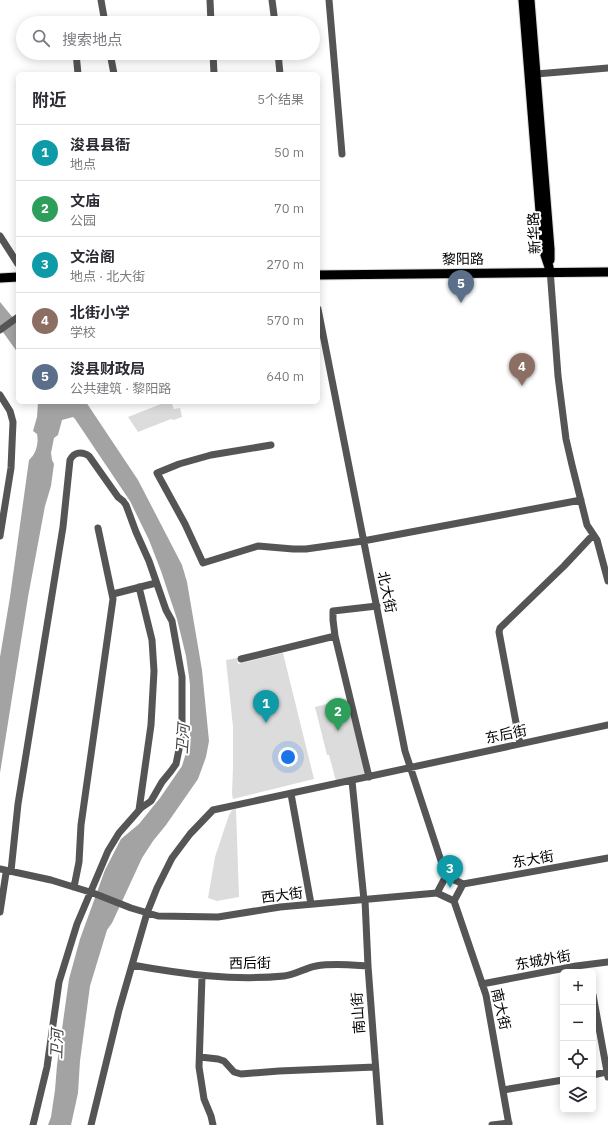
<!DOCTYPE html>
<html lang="zh">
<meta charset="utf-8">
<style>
body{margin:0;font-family:"IBM Plex Sans","Noto Sans SC",sans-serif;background:#f7f7f7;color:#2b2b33}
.controls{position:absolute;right:12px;bottom:12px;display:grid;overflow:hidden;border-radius:6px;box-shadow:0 2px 10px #0003}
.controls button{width:36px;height:36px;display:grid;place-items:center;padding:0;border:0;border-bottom:1px solid #e1e1e2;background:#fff;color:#2b2b33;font:20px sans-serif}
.you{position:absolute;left:288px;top:757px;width:14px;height:14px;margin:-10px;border:3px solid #fff;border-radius:50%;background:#1a73e8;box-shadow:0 0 0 6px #1a73e833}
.badge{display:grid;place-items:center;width:26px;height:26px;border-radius:50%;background:#111827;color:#fff;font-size:13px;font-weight:700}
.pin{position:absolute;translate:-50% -33px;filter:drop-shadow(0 1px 2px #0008)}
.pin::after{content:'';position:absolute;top:21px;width:14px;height:12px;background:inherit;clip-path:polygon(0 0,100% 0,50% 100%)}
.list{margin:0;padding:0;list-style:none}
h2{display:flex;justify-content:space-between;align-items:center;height:52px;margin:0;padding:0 16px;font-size:17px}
h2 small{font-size:13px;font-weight:400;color:#7c7c81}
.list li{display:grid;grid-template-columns:26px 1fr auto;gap:12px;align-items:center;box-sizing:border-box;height:56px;padding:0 16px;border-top:1px solid #e1e1e2}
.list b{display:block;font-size:15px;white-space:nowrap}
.list p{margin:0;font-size:13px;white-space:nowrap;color:#7c7c81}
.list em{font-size:13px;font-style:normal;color:#7c7c81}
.icon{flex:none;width:22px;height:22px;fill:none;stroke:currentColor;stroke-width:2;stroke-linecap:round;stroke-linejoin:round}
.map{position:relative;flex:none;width:608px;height:1125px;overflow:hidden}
.search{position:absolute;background:#fff;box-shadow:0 2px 10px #0003;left:16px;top:16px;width:304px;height:44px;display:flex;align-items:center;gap:10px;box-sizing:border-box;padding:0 14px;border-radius:22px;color:#7c7c81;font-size:15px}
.panel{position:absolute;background:#fff;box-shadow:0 2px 10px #0003;left:16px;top:72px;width:304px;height:332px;border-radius:6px}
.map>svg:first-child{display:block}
.green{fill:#dcdcdc}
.water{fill:#a3a3a3}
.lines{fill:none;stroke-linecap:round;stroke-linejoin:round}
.major-casing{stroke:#dbdbdb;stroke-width:11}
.minor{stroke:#555;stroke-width:7}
.major{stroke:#000;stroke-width:9}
.labels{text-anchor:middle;stroke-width:4;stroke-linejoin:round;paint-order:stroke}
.street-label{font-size:14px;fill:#000;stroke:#fff}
.water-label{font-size:15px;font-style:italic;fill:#444;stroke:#fff}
</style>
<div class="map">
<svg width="608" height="1125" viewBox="0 0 608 1125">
<rect width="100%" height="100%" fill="#fff"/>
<path class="green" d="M166 402H171L174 409 180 408 182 417 174 420 171 419 138 432 128 417Z
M283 653 314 779 233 799 232 794 233 767V727L226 660 237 658 238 664Z
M346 699 366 773 336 781 329 755H327L315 707Z
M236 809 239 897 217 901 208 898 215 857 229 815 232 810Z"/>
<path class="water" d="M0 302 18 324V353L0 328Z
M38 402H86L138 480 182 565 187 582 202 670 209 741 206 757 198 779 166 825 153 841 142 858 112 923 107 930 90 986 80 1061 78 1093 71 1125H48L51 1117 55 1090 57 1065 69 979 80 939 105 870 121 839 139 824 160 798 182 766 190 740V684L186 656 177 619 161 571 149 540 130 501 75 419 73 417 62 420 58 435 54 438 51 453 52 460 54 464 51 486 45 506 28 597 0 773V657L10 597 29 460C36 454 39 443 37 434L33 431 37 417Z"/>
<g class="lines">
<g class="major-casing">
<path id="major" d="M523 0 543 249 549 267
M530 0 550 249V260
M318 275 608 272
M0 278 18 277"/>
</g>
<path class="minor" d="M101 0 105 23
M210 0 211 23
M272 0 275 23
M329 0 342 154
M76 53 78 74
M110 53 114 74
M213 53 214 74
M278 53 280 74
M536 74 608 68
M0 236 18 264
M550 269 558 376 566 439 572 465 587 525 597 540 608 581
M318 309 405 751 446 876
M0 330 18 317
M0 395 10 411 13 422 11 468 0 536
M271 445 211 455 179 464 157 473 185 524 203 563 258 546 293 549H306L363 541 581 500
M139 587 152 640 154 671 151 725 139 810
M113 594 156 583
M335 636 369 777
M241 659 335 636 333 620V611L377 606
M520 744 499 632 500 628 564 566 593 535
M352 781 364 900
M291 794 311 904
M0 869 51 880 93 893 131 908 158 916 218 917 280 907 437 893
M11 871 18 804 63 527 70 460C74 452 82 451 89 456L118 497 123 501 126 505 136 532 149 561 166 610 172 621 182 677V735L176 764 171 771 162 782 151 801 141 808 119 833 108 851 77 924 59 982 47 1067 33 1125
M446 876 463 884 454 901 437 893Z
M463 884 608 858
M74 887 79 862 81 825 113 599 98 528
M365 900 368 966 380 1125
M454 901 486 995 509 1125
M0 912 6 873
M132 965C182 974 233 981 284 976 295 975 305 968 316 966 334 963 351 965 368 966
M202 976 199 1067 204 1099 211 1116 213 1125
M482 984 576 966 608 962
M593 995 608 1077
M200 1057 218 1059 224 1061 234 1072 241 1074 279 1071 375 1067
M593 1075 606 1072
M503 1090 563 1080
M91 1125 119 1010 147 913 157 888 172 858 190 834 213 810 608 725
M492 1125 509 1123"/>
<use href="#major" class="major"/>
</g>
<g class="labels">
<g class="street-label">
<text transform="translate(534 233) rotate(-93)" y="5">新华路</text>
<text transform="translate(463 259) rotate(-1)" y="5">黎阳路</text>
<text transform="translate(387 592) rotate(78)" y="5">北大街</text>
<text transform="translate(506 734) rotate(-12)" y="5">东后街</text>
<text transform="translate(533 859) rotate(-10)" y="5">东大街</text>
<text transform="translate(282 895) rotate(-7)" y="5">西大街</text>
<text transform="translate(543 960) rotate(-10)" y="5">东城外街</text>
<text transform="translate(250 963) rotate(-1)" y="5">西后街</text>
<text transform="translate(501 1009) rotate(77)" y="5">南大街</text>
<text transform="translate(358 1013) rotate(-94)" y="5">南山街</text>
</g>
<g class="water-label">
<text transform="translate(183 739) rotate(-86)" y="5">卫河</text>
<text transform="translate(57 1044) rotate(-88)" y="5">卫河</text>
</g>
</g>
</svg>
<div class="controls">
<button>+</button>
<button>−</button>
<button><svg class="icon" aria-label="locate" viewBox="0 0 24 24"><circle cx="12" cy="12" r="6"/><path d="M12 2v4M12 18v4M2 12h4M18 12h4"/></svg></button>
<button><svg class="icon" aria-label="layers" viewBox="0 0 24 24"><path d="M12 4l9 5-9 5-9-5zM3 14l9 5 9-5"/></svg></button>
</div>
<div class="you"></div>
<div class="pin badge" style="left:266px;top:723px;background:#0f9aa8">1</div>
<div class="pin badge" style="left:338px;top:731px;background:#2e9e5b">2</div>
<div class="pin badge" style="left:450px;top:888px;background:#0f9aa8">3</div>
<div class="pin badge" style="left:522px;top:386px;background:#8d6e63">4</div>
<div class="pin badge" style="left:461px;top:303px;background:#5c6f8a">5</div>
<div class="search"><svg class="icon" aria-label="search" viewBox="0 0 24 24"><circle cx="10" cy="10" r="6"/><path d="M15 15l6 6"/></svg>搜索地点</div>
<section class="panel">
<h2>附近<small>5个结果</small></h2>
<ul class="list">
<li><span class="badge" style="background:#0f9aa8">1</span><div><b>浚县县衙</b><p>地点</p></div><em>50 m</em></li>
<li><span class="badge" style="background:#2e9e5b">2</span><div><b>文庙</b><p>公园</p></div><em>70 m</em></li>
<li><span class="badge" style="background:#0f9aa8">3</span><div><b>文治阁</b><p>地点 · 北大街</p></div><em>270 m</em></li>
<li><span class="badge" style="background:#8d6e63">4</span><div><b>北街小学</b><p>学校</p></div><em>570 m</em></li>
<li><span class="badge" style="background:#5c6f8a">5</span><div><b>浚县财政局</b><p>公共建筑 · 黎阳路</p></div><em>640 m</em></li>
</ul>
</section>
</div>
